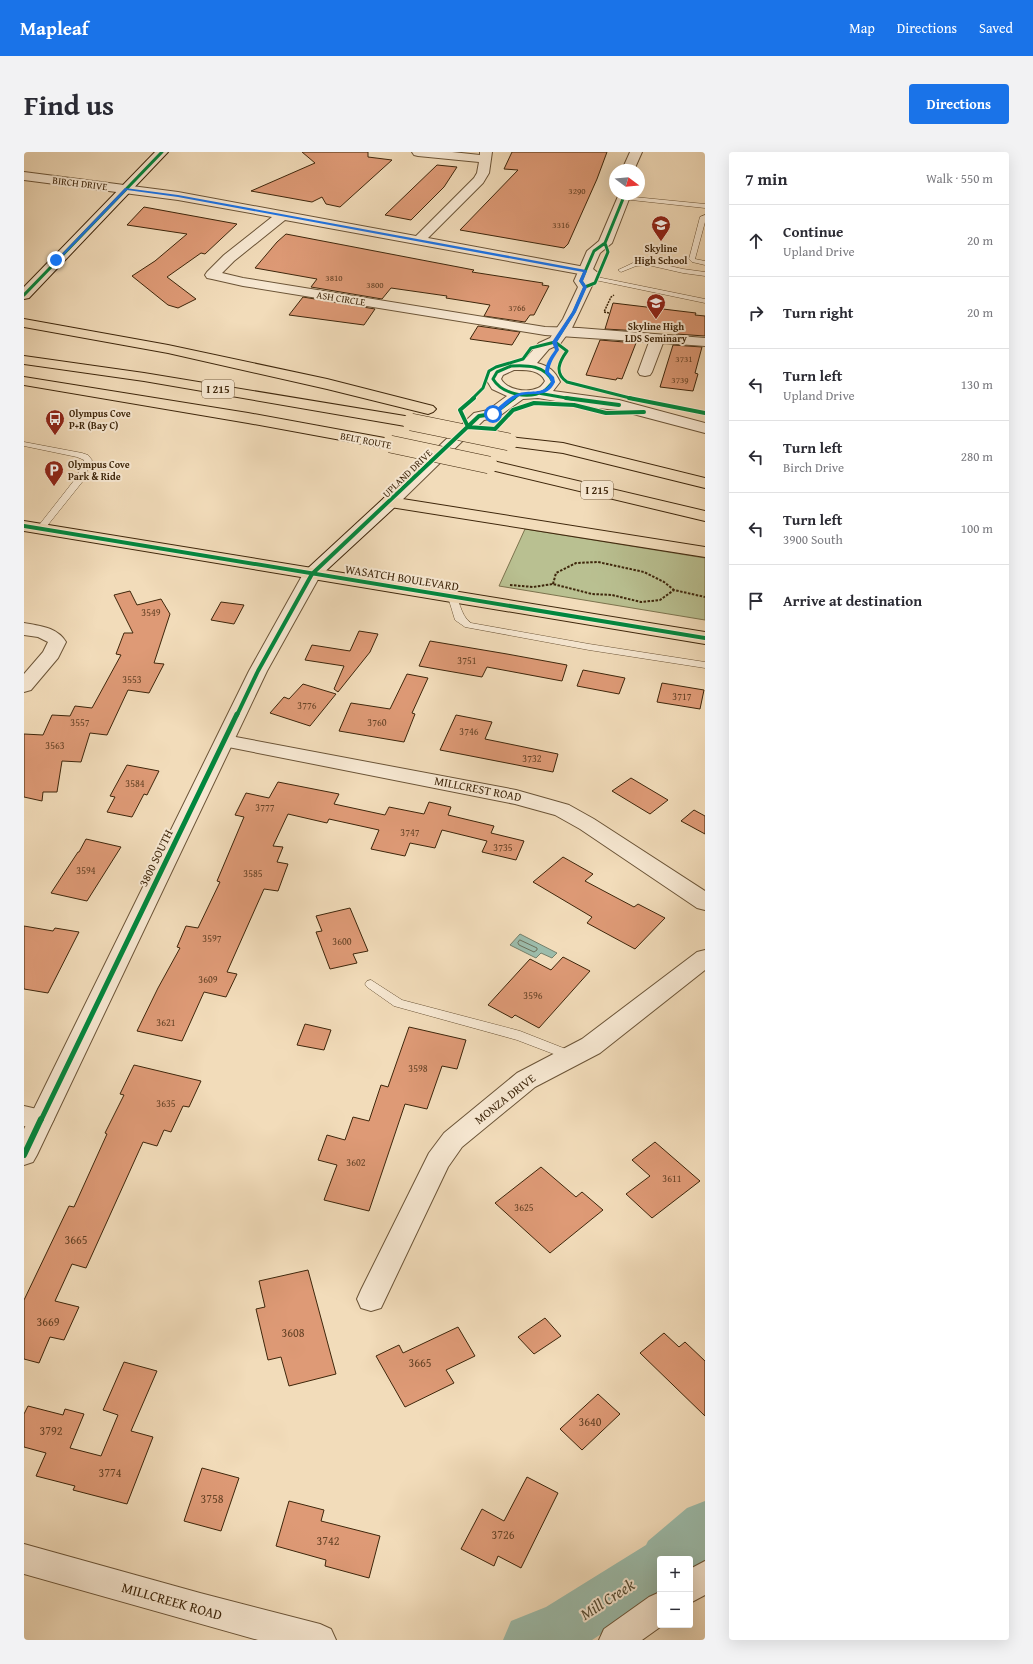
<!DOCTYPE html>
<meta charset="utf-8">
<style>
body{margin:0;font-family:"Gentium Book Plus",serif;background:#f2f2f3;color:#2b2b33}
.controls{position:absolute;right:12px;bottom:12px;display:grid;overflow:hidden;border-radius:4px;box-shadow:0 4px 16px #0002}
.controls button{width:36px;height:36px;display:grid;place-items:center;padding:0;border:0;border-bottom:1px solid #e1e1e2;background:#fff;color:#2b2b33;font:20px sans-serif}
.compass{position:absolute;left:585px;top:12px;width:36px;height:36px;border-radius:50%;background:#fff;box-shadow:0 4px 16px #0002;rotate:106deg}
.stop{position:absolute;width:12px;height:12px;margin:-9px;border:3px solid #1a73e8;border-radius:50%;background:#fff}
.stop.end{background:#1a73e8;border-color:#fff;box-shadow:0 1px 4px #0008}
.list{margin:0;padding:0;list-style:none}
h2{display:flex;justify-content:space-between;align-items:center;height:52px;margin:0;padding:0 16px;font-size:17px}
h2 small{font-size:13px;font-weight:400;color:#7c7c81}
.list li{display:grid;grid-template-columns:26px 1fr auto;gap:12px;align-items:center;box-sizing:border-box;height:72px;padding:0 16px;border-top:1px solid #e1e1e2}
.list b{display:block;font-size:15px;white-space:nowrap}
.list p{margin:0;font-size:13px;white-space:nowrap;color:#7c7c81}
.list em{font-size:13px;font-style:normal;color:#7c7c81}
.icon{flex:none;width:22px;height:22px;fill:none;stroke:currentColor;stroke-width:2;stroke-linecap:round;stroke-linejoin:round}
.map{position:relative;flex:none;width:681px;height:1488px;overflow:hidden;border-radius:4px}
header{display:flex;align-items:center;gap:24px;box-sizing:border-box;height:56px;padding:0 20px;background:#1a73e8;color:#fff}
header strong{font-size:19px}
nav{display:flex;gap:22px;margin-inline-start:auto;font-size:14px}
.intro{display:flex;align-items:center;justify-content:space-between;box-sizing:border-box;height:96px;padding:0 24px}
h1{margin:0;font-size:28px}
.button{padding:10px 18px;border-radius:4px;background:#1a73e8;color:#fff;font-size:14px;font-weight:700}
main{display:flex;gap:24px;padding:0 24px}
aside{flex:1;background:#fff;border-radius:4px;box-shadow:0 4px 16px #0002}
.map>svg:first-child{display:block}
.green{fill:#b9c091;stroke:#7c734e}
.water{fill:#9cbcab;stroke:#76806b}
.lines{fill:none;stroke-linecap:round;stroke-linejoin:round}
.shore{stroke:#6d715b;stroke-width:1}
.river{fill:#9cbcab;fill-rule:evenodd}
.building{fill:#de9a76;stroke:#3e260b}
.service-casing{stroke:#6b5437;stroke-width:1}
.minor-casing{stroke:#6b5437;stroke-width:2}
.tertiary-casing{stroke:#6b5437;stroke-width:2}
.secondary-casing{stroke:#3e260b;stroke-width:2}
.primary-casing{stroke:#3e260b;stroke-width:2}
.motorway-casing{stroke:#3e260b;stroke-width:2}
.path-far1{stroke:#3e260b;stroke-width:1.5;stroke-dasharray:2 1;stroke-linecap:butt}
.path{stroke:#3e260b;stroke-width:2;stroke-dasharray:2.5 1.5;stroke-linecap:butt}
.service{fill:#f7e8d2;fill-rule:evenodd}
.minor{fill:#f7e8d2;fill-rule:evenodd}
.tertiary{fill:#f7e8d2;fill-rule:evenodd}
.secondary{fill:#f7e8d2;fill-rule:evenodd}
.primary{fill:#f2dcba;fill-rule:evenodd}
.motorway{fill:#f2dcba;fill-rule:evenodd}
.motorway-bridge-casing{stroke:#3e260b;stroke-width:18;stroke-linecap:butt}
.motorway-bridge{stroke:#f2dcba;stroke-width:17}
.cycleway-far3-casing{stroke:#f7e8d2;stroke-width:4.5}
.cycleway-far2-casing{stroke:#f7e8d2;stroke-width:6}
.cycleway-far1-casing{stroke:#f7e8d2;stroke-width:8}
.cycleway-casing{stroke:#f7e8d2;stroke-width:9}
.cycleway-far3{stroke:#00873e;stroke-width:3}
.cycleway-far2{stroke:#00873e;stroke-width:4}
.cycleway-far1{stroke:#00873e;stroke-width:5}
.cycleway{stroke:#00873e;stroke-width:6}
.route{fill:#1a73e8}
.labels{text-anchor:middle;stroke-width:4;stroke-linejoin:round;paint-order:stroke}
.far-number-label{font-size:9px;fill:#664326}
.far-street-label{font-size:10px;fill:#3e260b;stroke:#f7e8d2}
.far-poi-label{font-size:10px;font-weight:bold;fill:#3e260b;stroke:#f7e8d2}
.number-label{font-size:10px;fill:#664326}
.shield{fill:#f7e8d2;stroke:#766047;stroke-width:1}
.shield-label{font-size:11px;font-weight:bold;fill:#3e260b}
.street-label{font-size:12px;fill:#3e260b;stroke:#f7e8d2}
.near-number-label{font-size:12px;fill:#664326}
.near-street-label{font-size:14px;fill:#3e260b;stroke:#f7e8d2}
.near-water-label{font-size:16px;font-style:italic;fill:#564c33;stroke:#f7e8d2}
</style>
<header>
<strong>Mapleaf</strong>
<nav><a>Map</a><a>Directions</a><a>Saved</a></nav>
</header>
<div class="intro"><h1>Find us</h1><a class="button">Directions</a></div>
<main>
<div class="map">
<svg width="681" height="1488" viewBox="0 0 681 1488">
<rect width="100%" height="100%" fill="#f2dcba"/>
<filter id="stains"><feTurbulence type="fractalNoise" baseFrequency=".005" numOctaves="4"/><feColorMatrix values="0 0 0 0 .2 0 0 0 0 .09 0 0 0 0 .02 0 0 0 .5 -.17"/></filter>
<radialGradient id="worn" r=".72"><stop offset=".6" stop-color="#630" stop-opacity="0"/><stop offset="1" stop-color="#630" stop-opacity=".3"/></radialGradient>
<path class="green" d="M501 377 681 406V468L475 434Z"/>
<path class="water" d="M496 782 533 801 528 806 517 801 512 806 486 793Z"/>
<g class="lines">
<path class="shore" d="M496 788 513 796V798L510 800 495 793 494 791Z"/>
<path class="river" d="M681 1349V1408L666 1421V1407H636V1444L568 1488H479L487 1469 522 1455 622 1393 624 1389 663 1356Z"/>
</g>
<path class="building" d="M278 0H344V5L368 8 316 55 302 52 298 45 288 50 227 39 291 11Z
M488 0H583L573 27 544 92 540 96 436 78 494 18 480 17Z
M413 13 433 15 420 35 387 68 361 63Z
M120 55 213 72 181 102 177 101 143 125 172 147 154 156 144 153 108 124 131 109 163 82 103 73Z
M262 82 450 118 448 120 519 131 518 133 525 134 510 163H506L501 170 460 164 466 153 422 146 423 144 367 136 358 147 287 135 293 127 231 116 253 90Z
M279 145 351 157 340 173 265 163Z
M589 151 672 161 671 163 681 164V184L652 182V180L617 176 616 179 581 177Z
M454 174 496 180 488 193 446 187Z
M576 188 612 191 598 227 593 226 592 228 562 223Z
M649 193 678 195 671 221 674 222 669 239 636 235Z
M106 439 113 453 137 447 146 462 130 511 140 512 125 541 104 538 83 583 66 581 57 610 38 609 33 640H19L18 649 0 645V582L19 583 28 563 46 564 51 554 68 556 97 503 92 502 100 481H109L90 443Z
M197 450 220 453 210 472 187 468Z
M335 479 354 482 346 500 314 540 310 537 320 514 281 508 288 493 326 499Z
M406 489 483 502 543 513 538 529 463 515 458 525 395 514Z
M559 518 601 526 595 542 553 534Z
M383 522 404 526 388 561 391 562 380 590 315 579 327 551 366 557Z
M638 531 680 538 676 557 633 550Z
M279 532 312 542 286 574 246 561 260 545 265 547Z
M432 563 468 570 461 587 534 602 529 620 416 598Z
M103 613 135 619 123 643 120 642 108 665 83 660 91 645 86 644Z
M607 626 644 648 626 662 588 639Z
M254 630 315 642 310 652 361 663 365 655 400 662 405 650 427 655 424 663 470 674 467 681 500 689 492 708 458 700 463 689 418 678 411 696 386 691 381 704 347 697 355 678 305 667 303 671 264 662 249 694 259 695 253 710 264 712 254 739 240 737 203 820 213 822 202 845 180 840 158 889 113 879 134 836 156 796 153 795 162 774 174 776 196 730 193 729 220 665 211 663 222 641 245 646Z
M670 658 681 664V682L657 669Z
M62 687 97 695 63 749 27 741 54 700H55Z
M539 705 569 722 561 729 610 755 614 752 641 766 611 797 563 771 568 765 509 730Z
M326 756 344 799 329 802 333 811 306 817 292 780 298 779 292 764Z
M0 774 29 779 31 776 55 780 24 841 0 837Z
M539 805 566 819 515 876 491 863 488 866 464 853 506 807 527 818Z
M281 872 307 878 300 898 273 893Z
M385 875 442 888 433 917 418 914 403 957 381 952 345 1059 300 1048 313 1013 294 1008 303 983 321 988 329 965 345 969 357 933 364 935Z
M110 913 177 929 165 955 159 954 147 980 140 978 133 994 119 990 62 1116 48 1112 31 1149 55 1155 40 1188 26 1185 15 1211 0 1207V1148L45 1054 50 1055 83 982 81 981 100 943 96 942Z
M631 990 676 1029 628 1066 602 1042 626 1024 608 1008Z
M517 1015 552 1045 558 1040 579 1058 526 1101 471 1051Z
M284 1118 312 1222 265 1234 257 1205 244 1208 232 1157 241 1155 235 1129Z
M521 1166 537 1184 510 1202 494 1185Z
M434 1175 451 1204 422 1218 430 1231 381 1255 352 1204 375 1193 379 1201Z
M640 1181 655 1195 661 1190 681 1209V1264L616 1201Z
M100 1210 133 1219 107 1279 129 1285 103 1352 49 1338 51 1334 12 1324 22 1301 0 1295V1262L4 1254 39 1263 41 1257 60 1262 46 1296 77 1304 94 1263 79 1258Z
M574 1242 596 1262 558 1298 536 1277Z
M178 1316 215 1326 197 1379 160 1369Z
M503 1325 534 1341 497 1416 474 1404 470 1414 437 1397 458 1357 480 1369Z
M265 1349 300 1358 297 1369 356 1384 345 1426 301 1414 302 1408 252 1394Z"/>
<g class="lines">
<g class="service-casing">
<path id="service" d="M600 44 681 52V56L598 47 597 46Z
M681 63V70L671 107 681 109V113L668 110 665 107 676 65Z
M624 109 659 117 681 120V124L659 121 624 113 612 114 597 120 594 118 609 111Z
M573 125 681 147V151L571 128V126Z
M0 290 58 301 64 303 68 308 59 329 19 379 16 380 12 377 52 326 60 308 53 305 0 294Z
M428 442C437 445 435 463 447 471L565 492 681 510V516L565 498 441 475 431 468 424 445Z
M347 828 378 848 496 879 552 901 554 904 552 907 548 909 493 888 370 854 343 835 341 832 343 829Z"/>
</g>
<g class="minor-casing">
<path id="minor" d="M388 0H428L456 3V0H468L465 21 459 31 404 86 561 115 566 116 568 119 566 122 561 123 261 68 210 109 198 121 219 126 521 175 555 176 681 186V194L639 191 628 220 626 223 621 224 616 223 614 220 625 190 521 183 219 134 188 127 183 126 181 123 183 120 200 103 248 65 154 48 0 28V20L154 40 392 84 450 26 453 21 455 10 394 4 390 3Z
M0 471C16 474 33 475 42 490L34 506 7 538 0 540V522L19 500 24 490 14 485 0 483Z
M201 583 492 638 545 653 570 667 681 739V758L673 756 556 677 531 663 491 652 194 593 191 589 194 585Z
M681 798V818L576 901 511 935 438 995 424 1015 357 1156 347 1159 337 1156 333 1147 337 1138 405 1001 420 981 493 921 558 887 673 800Z
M0 954 26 960 30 967 26 974 17 977 0 974Z
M0 1392 176 1441 296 1472 307 1477 312 1488H234L0 1422Z
M681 1409V1443L666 1451V1417Z
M636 1440V1473H639L618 1488H575L580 1477 625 1445Z"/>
</g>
<g class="tertiary-casing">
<path id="tertiary" d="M606 0H618L610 18H598Z
M595 42H607L588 91 576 101 569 117 574 121 548 176 536 192 525 197 513 211C525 214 531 219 536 230L529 239 595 248 681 271V281L594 258 573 256 514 246 499 247 474 265 460 268 372 354 366 355 360 354 358 350 360 346 450 261 464 258 483 244 468 237 462 227 468 217 482 211 497 209 503 205 515 191 526 186 539 167 554 135 550 129 563 99 575 89ZM490 218C501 218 516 217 521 229 519 232 517 235 514 236 503 241 483 238 477 227L479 223Z
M288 417 294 418 297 422 243 519 13 1003 9 1010 0 1013V977L225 519 279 422 282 418Z"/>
</g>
<g class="secondary-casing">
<path id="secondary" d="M131 0H144L5 146 0 147V135Z
M366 345 372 346 374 350 372 354 294 426 288 427 282 426 279 422 282 418 360 346Z"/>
</g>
<g class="primary-casing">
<path id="primary" d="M0 369 681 480V492L0 379Z"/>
</g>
<g class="motorway-casing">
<path id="motorway" d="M0 167 144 193 303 227 409 254 412 257 409 260 404 262 303 237 144 201 0 175Z
M0 204 120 221 387 265 392 267 395 270 392 273 387 275 120 229 0 212Z
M0 225 224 261 366 287 372 289 374 292 372 295 366 297 224 271 0 233Z
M485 285 539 291 681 326V336L539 301 479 293 477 290 479 287Z
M465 308 681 359V369L459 316 457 313 459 310Z
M366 345 681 395V405L360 354 358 350 360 346Z"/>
</g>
<path class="path-far1" d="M585 161 580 160 587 145 590 143"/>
<path class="path" d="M529 432 532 421 552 411 574 410 620 420 640 430 650 438
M486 433 509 435 529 432 568 442 588 443 617 450 636 448 650 438 681 445"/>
<use href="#service" class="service"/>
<use href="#minor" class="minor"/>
<use href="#tertiary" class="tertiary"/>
<use href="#secondary" class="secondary"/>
<use href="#primary" class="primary"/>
<use href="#motorway" class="motorway"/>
<g class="motorway-bridge-casing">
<path id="motorway-bridge" d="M387 270 485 290
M366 292 465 313"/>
</g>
<use href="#motorway-bridge" class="motorway-bridge"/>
<g class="cycleway-far3-casing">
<path id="cycleway-far3" d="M561 135 557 129 570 99 581 91 601 42
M0 143 138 0
M531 190 543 199C535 210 530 221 543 230L610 247
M487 214C503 213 521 213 529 230 526 233 523 237 520 239 504 248 478 242 469 227L473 220Z
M514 241 548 247
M448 247 459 236 465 219 472 215 499 207 507 196 531 190 550 160 561 135 571 131 584 100 581 91
M489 247 494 243"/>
</g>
<g class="cycleway-far2-casing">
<path id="cycleway-far2" d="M542 246 595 253
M605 246 681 261
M444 275 436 258 450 246
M444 275 471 277 489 258 510 251 550 253 582 261 620 260
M0 374 681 486
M213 563 234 519 288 422 455 264 469 262 490 246"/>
</g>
<g class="cycleway-far1-casing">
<path id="cycleway-far1" d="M17 968 213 562"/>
</g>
<g class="cycleway-casing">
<path id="cycleway" d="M0 1003 17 967"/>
</g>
<use href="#cycleway-far3" class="cycleway-far3"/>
<use href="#cycleway-far2" class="cycleway-far2"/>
<use href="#cycleway-far1" class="cycleway-far1"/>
<use href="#cycleway" class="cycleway"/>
</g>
<path class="route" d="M101 36 154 43 562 118 563 119 559 129 563 135 552 160 533 190 535 198C530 205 526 211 525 220L530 225 531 230C523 248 507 239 495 244 485 249 479 259 469 263L468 261C475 255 484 245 493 242 504 237 520 244 527 230L525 225 521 221C521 212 526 205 531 198L528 190 548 160 559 135 555 129 559 120 154 45 103 38 34 109H31Z"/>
<defs>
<g id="school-pin" transform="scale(1)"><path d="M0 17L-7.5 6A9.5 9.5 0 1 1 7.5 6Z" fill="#8f2418" stroke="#f7e8d2"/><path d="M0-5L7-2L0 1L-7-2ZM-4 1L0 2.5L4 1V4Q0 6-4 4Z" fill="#fff"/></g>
<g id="bus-pin" transform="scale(1)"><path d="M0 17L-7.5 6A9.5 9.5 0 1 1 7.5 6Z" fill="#8f2418" stroke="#f7e8d2"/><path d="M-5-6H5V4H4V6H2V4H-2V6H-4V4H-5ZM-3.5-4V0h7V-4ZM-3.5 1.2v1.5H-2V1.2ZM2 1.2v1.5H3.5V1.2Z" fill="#fff"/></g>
<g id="parking-pin" transform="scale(1)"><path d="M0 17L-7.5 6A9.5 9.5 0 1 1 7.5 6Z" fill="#8f2418" stroke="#f7e8d2"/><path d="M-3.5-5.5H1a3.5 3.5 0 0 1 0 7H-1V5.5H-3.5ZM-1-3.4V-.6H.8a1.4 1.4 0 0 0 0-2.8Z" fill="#fff"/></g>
</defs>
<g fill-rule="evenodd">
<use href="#school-pin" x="637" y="73"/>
<use href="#school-pin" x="632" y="151"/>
<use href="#bus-pin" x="31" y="267"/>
<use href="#parking-pin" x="30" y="318"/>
</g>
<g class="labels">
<g class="far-number-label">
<text x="553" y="42">3290</text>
<text x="537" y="76">3316</text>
<text x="310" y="129">3810</text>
<text x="351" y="136">3800</text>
<text x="493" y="159">3766</text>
<text x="660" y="210">3731</text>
<text x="656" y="231">3739</text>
</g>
<g class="far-street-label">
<text transform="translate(56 31) rotate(7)" y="4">BIRCH DRIVE</text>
<text transform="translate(317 146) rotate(9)" y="4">ASH CIRCLE</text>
<text transform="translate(342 288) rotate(11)" y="4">BELT ROUTE</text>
<text transform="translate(383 321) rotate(-44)" y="4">UPLAND DRIVE</text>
</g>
<g class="far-poi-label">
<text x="637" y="100">Skyline<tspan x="637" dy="12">High School</tspan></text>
<text x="632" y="178">Skyline High<tspan x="632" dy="12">LDS Seminary</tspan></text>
<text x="45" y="265" text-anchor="start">Olympus Cove<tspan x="45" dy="12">P+R (Bay C)</tspan></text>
<text x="44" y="316" text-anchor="start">Olympus Cove<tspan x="44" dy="12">Park &amp; Ride</tspan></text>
</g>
<g class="number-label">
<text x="127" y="464">3549</text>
<text x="443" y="512">3751</text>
<text x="108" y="531">3553</text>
<text x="658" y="548">3717</text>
<text x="283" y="557">3776</text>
<text x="56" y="574">3557</text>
<text x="353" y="574">3760</text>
<text x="445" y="583">3746</text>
<text x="31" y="597">3563</text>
<text x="508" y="610">3732</text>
<text x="111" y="635">3584</text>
<text x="241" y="659">3777</text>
<text x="386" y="684">3747</text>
<text x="479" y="699">3735</text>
<text x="62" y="722">3594</text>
<text x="229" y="725">3585</text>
<text x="188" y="790">3597</text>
<text x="318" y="793">3600</text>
<text x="184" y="831">3609</text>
<text x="509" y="847">3596</text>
<text x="142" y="874">3621</text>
<text x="394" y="920">3598</text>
<text x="142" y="955">3635</text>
<text x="332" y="1014">3602</text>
<text x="648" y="1030">3611</text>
<text x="500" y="1059">3625</text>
</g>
<g class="shield">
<rect x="178" y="228" width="32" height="18" rx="3"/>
<rect x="557" y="329" width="32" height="18" rx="3"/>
</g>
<g class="shield-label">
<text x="194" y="241">I 215</text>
<text x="573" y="342">I 215</text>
</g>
<g class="street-label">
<text transform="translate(378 426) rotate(9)" y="4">WASATCH BOULEVARD</text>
<text transform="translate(454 637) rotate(11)" y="4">MILLCREST ROAD</text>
<text transform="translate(132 706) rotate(-64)" y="4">3800 SOUTH</text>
<text transform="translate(481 947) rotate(-38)" y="4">MONZA DRIVE</text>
</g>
<g class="near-number-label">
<text x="52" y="1092">3665</text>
<text x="24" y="1174">3669</text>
<text x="269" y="1185">3608</text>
<text x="396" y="1215">3665</text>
<text x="566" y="1274">3640</text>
<text x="27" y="1283">3792</text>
<text x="86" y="1325">3774</text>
<text x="188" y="1351">3758</text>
<text x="479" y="1387">3726</text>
<text x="304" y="1393">3742</text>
</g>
<g class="near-street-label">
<text transform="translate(148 1449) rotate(16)" y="5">MILLCREEK ROAD</text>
</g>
<g class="near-water-label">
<text transform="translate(583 1447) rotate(-33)" y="6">Mill Creek</text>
</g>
</g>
<rect width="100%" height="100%" filter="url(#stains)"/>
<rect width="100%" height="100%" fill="url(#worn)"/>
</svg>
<div class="controls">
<button>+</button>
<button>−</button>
</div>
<svg class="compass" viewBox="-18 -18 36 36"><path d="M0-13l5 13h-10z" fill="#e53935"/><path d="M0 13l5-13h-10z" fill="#7c7c81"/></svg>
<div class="stop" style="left:469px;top:262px"></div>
<div class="stop end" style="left:32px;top:108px"></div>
</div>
<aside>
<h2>7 min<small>Walk · 550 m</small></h2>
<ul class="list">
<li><svg class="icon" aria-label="ahead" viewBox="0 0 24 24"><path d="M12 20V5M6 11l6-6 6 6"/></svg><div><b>Continue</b><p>Upland Drive</p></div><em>20 m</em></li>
<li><svg class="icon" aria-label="right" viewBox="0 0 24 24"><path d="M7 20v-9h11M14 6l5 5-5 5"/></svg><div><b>Turn right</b></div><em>20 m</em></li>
<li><svg class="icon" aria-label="left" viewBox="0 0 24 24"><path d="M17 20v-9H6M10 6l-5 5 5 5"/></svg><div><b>Turn left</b><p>Upland Drive</p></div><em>130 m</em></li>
<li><svg class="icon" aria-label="left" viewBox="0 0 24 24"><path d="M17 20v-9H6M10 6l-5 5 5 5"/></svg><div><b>Turn left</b><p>Birch Drive</p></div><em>280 m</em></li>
<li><svg class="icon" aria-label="left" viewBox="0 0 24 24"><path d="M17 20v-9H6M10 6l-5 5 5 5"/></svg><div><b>Turn left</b><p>3900 South</p></div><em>100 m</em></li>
<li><svg class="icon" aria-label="arrive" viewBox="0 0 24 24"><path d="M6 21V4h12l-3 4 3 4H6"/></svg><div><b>Arrive at destination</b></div></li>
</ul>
</aside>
</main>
